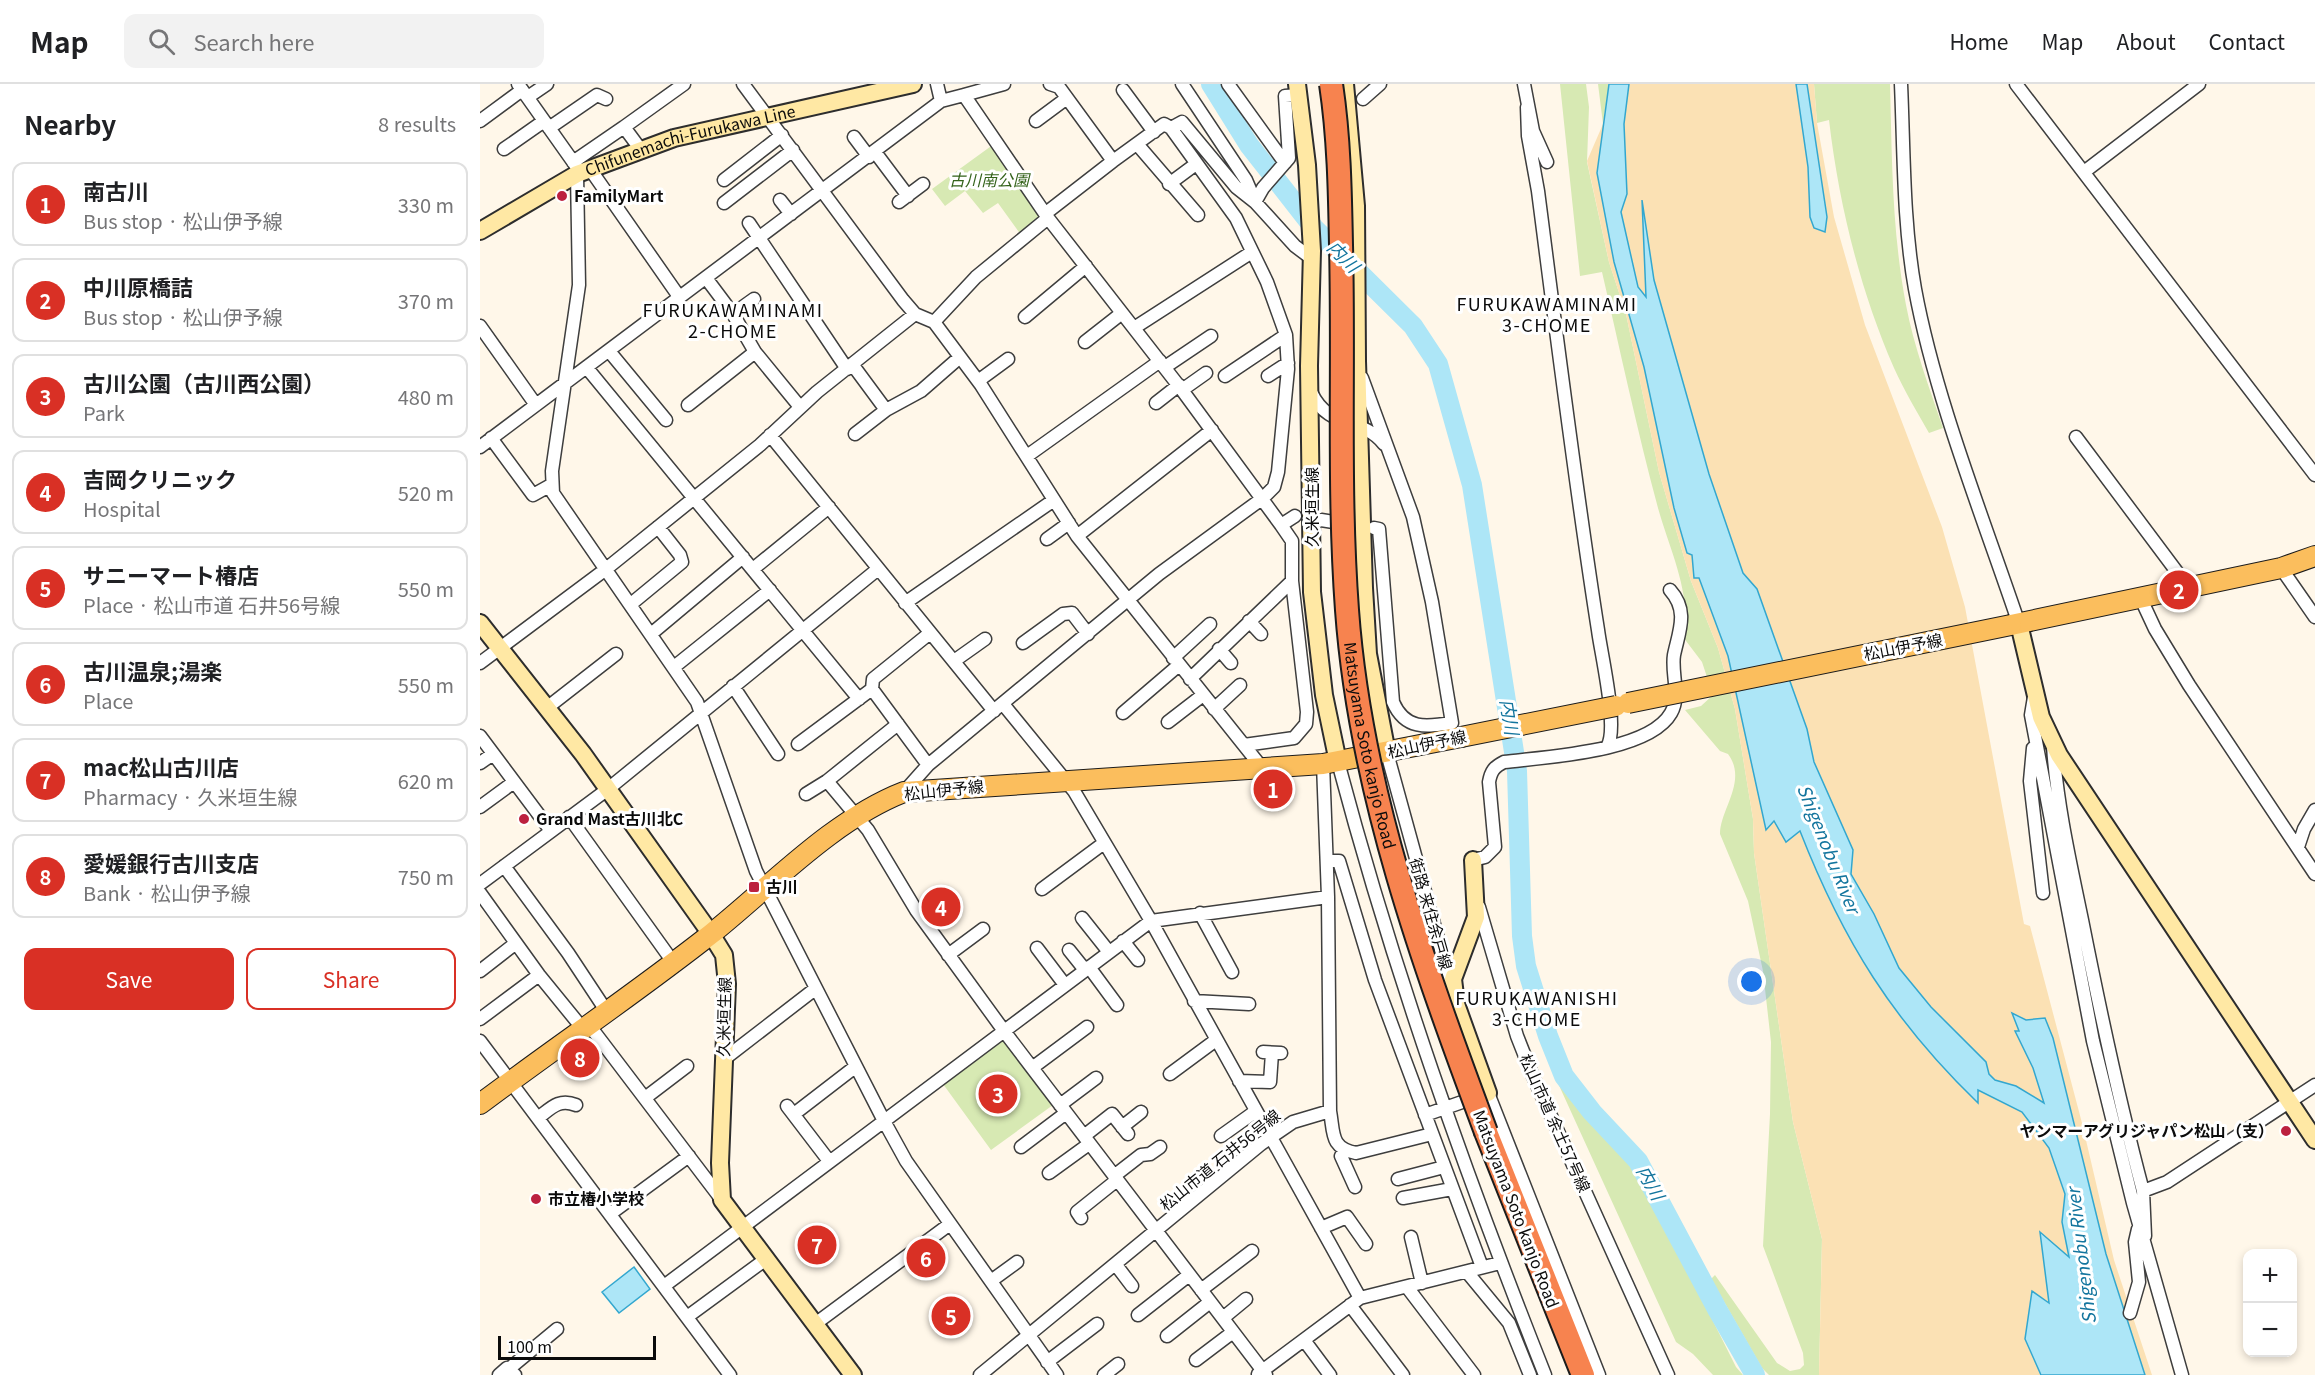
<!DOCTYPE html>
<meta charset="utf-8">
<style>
body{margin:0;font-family:Georgia,"Noto Sans JP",serif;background:#f2f2f2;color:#202124}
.controls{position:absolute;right:18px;bottom:18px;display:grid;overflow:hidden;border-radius:12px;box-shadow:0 3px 9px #0003}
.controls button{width:54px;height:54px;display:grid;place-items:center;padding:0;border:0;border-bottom:2px solid #e0e0e0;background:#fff;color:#202124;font:30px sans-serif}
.scale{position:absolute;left:18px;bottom:15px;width:158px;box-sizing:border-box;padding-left:6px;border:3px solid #0b0b0b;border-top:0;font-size:16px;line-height:21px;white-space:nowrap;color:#0b0b0b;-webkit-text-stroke:4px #fff;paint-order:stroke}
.you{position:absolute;left:1272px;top:898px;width:21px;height:21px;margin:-15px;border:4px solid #fff;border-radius:50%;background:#1a73e8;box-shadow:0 0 0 9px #1a73e833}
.badge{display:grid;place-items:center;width:39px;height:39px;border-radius:50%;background:#d93025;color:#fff;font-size:20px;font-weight:700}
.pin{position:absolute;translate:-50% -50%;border:3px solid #fff;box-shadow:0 2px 6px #0006}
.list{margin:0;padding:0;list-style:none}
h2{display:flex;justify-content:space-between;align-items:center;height:78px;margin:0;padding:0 24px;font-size:26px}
h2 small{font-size:20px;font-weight:400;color:#757577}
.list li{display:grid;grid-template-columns:39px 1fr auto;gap:18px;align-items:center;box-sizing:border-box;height:84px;margin:0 12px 12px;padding:0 12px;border:2px solid #e0e0e0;border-radius:12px}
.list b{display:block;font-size:22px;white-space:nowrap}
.list p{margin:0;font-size:20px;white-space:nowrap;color:#757577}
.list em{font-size:20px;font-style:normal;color:#757577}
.actions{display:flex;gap:12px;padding:18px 24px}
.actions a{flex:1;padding:14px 0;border:2px solid #d93025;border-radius:12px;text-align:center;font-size:21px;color:#d93025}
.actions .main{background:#d93025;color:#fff}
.icon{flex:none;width:33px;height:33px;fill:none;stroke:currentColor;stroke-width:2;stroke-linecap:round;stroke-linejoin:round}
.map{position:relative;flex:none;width:1835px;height:1291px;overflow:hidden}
header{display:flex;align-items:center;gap:36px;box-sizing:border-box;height:84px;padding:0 30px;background:#fff;border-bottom:2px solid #e0e0e0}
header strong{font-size:28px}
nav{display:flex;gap:33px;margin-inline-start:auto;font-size:21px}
.search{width:420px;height:54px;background:#f2f2f2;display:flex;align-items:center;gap:15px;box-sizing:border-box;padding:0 21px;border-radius:12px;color:#757577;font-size:22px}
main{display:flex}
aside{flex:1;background:#fff}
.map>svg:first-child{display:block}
.green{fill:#d7e9b3}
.sand{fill:#fbe1b4}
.water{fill:#ade6f7;stroke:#33a7cf;stroke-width:1.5}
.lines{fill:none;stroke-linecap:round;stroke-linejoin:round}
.river{stroke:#ade6f7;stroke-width:20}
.street-casing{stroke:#3e3e3e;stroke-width:15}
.secondary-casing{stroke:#2d2d2d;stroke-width:20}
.primary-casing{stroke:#1c1c1c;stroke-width:22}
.highway-casing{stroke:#1c1c1c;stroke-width:26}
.street{stroke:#fff;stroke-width:12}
.secondary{stroke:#ffe8a4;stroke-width:16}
.primary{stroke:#fbbe5d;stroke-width:20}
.highway{stroke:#f7834f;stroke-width:22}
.primary-bridge-casing{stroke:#1c1c1c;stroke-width:22;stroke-linecap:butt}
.highway-bridge-casing{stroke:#1c1c1c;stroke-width:26;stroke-linecap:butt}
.primary-bridge{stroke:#fbbe5d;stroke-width:20}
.highway-bridge{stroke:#f7834f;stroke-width:22}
.poi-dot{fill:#bc213f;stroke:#fff;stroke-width:2}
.labels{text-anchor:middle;stroke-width:6;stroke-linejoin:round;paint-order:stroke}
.street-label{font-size:16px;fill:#0b0b0b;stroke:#fff}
.park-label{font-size:16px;font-style:italic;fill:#34631b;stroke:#fff}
.poi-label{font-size:16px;font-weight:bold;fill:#0b0b0b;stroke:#fff;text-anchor:start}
.water-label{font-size:18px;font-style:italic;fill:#13759e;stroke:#fff}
.neighbourhood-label{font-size:18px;letter-spacing:1.5px;fill:#0b0b0b;stroke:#fff}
</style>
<header>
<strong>Map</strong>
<div class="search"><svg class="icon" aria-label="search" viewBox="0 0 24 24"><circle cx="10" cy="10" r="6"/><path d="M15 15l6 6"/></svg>Search here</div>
<nav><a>Home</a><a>Map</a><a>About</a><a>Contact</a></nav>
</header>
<main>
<aside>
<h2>Nearby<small>8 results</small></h2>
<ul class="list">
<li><span class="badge">1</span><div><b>南古川</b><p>Bus stop · 松山伊予線</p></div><em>330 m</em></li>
<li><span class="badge">2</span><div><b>中川原橋詰</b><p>Bus stop · 松山伊予線</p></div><em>370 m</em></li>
<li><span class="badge">3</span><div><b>古川公園（古川西公園）</b><p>Park</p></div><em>480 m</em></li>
<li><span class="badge">4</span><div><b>吉岡クリニック</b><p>Hospital</p></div><em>520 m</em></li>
<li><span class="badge">5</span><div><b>サニーマート椿店</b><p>Place · 松山市道 石井56号線</p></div><em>550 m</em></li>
<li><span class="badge">6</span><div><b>古川温泉;湯楽</b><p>Place</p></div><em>550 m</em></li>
<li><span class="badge">7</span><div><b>mac松山古川店</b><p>Pharmacy · 久米垣生線</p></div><em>620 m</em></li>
<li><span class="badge">8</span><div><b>愛媛銀行古川支店</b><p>Bank · 松山伊予線</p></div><em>750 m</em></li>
</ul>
<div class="actions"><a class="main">Save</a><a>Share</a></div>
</aside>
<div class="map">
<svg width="1835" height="1291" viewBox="0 0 1835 1291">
<rect width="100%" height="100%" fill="#fff7e9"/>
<path class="green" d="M1080 0H1106L1109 23 1107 78 1129 178 1146 230 1179 388 1211 497 1238 564 1255 625 1273 735 1274 769 1313 1038 1342 1155 1339 1291H1289L1282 1284 1231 1195 1235 1191 1297 1279 1310 1287 1320 1285 1324 1281 1323 1269 1283 1162 1290 1030 1291 958 1283 887 1268 817 1240 750C1240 725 1268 697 1248 670L1240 667 1205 626 1221 622 1233 611 1222 578 1203 553C1213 512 1189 464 1178 424 1157 346 1140 266 1122 188L1100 192Z
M1118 0H1129L1123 40Z
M1334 0H1410C1412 74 1412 148 1426 221 1434 263 1449 303 1463 344L1449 349C1437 328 1424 306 1414 284 1380 206 1359 121 1349 36L1337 39Z
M514 60 564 133 541 151 518 119 503 129 485 107 465 122 452 105Z
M523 954 573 1021 511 1066 463 1000Z
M1077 997 1134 1063 1155 1081 1256 1283 1263 1291H1233L1213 1270 1196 1258Z"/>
<path class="sand" d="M1129 0H1334L1337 39 1354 133 1385 241 1462 443 1485 523 1544 840 1550 842 1602 1039 1634 1176 1672 1291H1339L1342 1155 1313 1038 1274 769 1273 735 1255 625 1238 564 1211 497 1179 388 1146 230 1129 178 1107 77 1123 40Z"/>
<path class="water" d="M1129 0H1149L1144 40 1147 110 1141 128 1158 203 1166 213 1162 116 1174 196 1229 390 1263 489 1277 505 1327 645 1334 678 1373 766 1371 790 1394 830 1419 884 1451 923 1506 978 1509 990 1515 996 1536 1002 1564 1019 1553 984 1535 947H1539L1532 929 1546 936 1565 934 1573 954 1626 1170 1665 1291H1561L1545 1255 1552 1207 1569 1219 1560 1148 1589 1173 1582 1138 1585 1110 1569 1064 1542 1028 1498 1006V1019C1413 937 1363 857 1320 747L1306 758 1294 737 1286 746 1248 572 1219 494H1214L1212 471 1207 469 1194 424 1164 283 1134 178 1117 89Z
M1316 0H1327L1347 133 1345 148 1334 144 1330 133 1328 83Z
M154 1183 170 1205 139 1229 122 1208Z"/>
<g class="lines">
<path class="river" d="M731 0 769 61 834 144 933 242 958 280 992 401 1037 687 1042 852 1046 882 1068 952 1084 992 1112 1028 1158 1077 1237 1225 1275 1291"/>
<g class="street-casing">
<path id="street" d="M38 0 101 89
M263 0 423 216 435 230 454 238 501 301 597 452 783 685
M457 0 461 17 484 11 568 134 702 306 801 441 815 432
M702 0 766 96 775 117
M748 0 805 79
M1044 0 1053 47 1067 78
M1421 0C1424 68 1423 138 1435 205 1455 314 1503 433 1539 540
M1536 0 1835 391
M643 6 674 48
M484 11 524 0
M48 13 67 0
M883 15 900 0
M1047 23 1048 52 1058 107C1077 254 1095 400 1118 546 1121 570 1139 645 1127 663
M0 37 42 6
M556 37 587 14
M69 44 117 11 126 15
M691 44 702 38 756 103 775 118 815 162 831 174
M374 53 389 73
M657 60 718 131
M24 65 64 37
M161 66 144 43 204 0
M395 68 428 112
M93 78 144 43
M110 85 200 214
M1604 88 1719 0
M97 90 99 201 72 387 73 409 217 618 276 787 404 1037 426 1077 577 1291
M244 96 302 51
M689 100 716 80
M300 116 311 130
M419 118 443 100
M775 118 783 104 809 74 805 12 819 11
M244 119 313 66
M566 129 633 77
M269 139 367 285
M226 194 253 230 275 268 320 323
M253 230 274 215
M545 233 606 182
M454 238 496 193 568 134
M0 242 56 321
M654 244 772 168
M605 258 642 229
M129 267 186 336
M372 280 406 326
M685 283 731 252
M107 284 379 615
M745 292 806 251
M788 292 808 279
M882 294 933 433 952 518 972 639C946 643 925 646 913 618L899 445 894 444
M498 297 528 275
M702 306 726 289
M831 308C849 347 882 332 904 360
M676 319 699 301
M208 321 275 268
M375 350 406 326 441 307 480 273
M290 351 514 627
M1596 353 1709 504
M11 354 53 411 71 401
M0 363 461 17
M547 372 680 277
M841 436 866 440
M597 452 732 346
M567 455 589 439
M1801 484 1835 533
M273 485 349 423
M1661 515 1675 545 1709 601 1835 790
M425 519 574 416
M151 520 202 478 200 471 178 443
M769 537 781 550
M171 550 263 473
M543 559 583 530 592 529 608 550
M739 565 751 579
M693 574 730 540
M474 577 505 555
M0 579 126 485 280 361 337 308 435 230
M194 583 290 506
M710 595 812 497V457L801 441
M253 602 298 670
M392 605 393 595 450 549
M1554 613 1551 631 1613 957 1653 1119 1702 1291
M523 620 594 707 671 837 880 1214
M68 623 136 570
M734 625 760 601
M643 629 699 581
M688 638 723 611
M418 640 347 697 388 746 436 826 524 947 786 1291
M0 652 71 747
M318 660 392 605 448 681
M764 661 814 654 826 640 827 628 812 497
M1573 662C1577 721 1590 778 1602 836 1620 927 1639 1017 1663 1107
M1553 664 1550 697 1563 809
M907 669 971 902
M858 678C914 889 985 1089 1065 1291
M0 679 13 670
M424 708 448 681 679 490 783 414 794 403 798 388 808 285 806 251 787 198 756 134 691 44 684 40 633 77 579 3 570 0
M326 710 347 697
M0 723 34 698
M89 733 193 878
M1818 763 1824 745 1835 726
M993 776 1005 773 1015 763 1009 698C1011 687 1014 683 1024 678 1065 673 1169 668 1191 629 1201 612 1191 589 1194 571 1199 547 1209 527 1190 506
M847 777H859L895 896 1002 1183
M24 782 88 869 127 928
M0 800 128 705 398 485
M562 805 624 759
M0 809 59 891 103 945
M999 823 1037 952 1052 990 1188 1291
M720 829 752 888
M602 834 629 868
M643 857 658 876
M557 864 585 901
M589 866 605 886
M468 871 503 845
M609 883 637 921
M0 887 36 859
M714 917 769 920
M0 935 59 891
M109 941 242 1116
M0 957 250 1291
M783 968 801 969
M243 976 335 905
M552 984 607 943
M690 990 736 956
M759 997 790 998 792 969
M165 1014 207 982
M580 1021 616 994
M307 1022 349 1077
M850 1027C854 1049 850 1064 876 1069L952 1050
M314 1030 375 983
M945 1031 1008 1009 1119 1291
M58 1034C71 1024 79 1014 96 1021
M642 1043 661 1028
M604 1052 632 1030 648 1050
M741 1052 776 1027
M541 1063 586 1029
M864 1067 861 1072 875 1103
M569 1089 609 1060
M634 1092 661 1071 670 1070 680 1063
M918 1095 964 1083
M923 1114 972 1105
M130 1130 209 1072
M601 1134 597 1128 637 1096
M841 1144 867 1133 886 1160
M1665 1152 1663 1107 1687 1098 1835 1001
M931 1153 942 1199
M636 1181 652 1202
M987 1188 1029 1239 1050 1291
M511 1197 537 1178
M184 1202 671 837 848 813
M927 1203 994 1291
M721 1206 772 1167
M870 1221 923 1291
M1650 1229 1659 1198 1655 1158 1658 1145
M658 1231 709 1191
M207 1233 286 1175
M743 1234 766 1215
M335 1240 470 1140
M687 1252 730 1218
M824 1256 850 1291
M716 1276 753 1248
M567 1278 617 1240
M30 1284 77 1245
M778 1290 880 1214 1020 1179
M19 1291 27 1284 35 1291
M500 1291 781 1060 813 1038 850 1027 848 813 843 680
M624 1291 638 1280"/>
</g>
<g class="secondary-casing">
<g id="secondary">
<path d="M817 0 827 81 832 167 829 282 832 508 844 611 858 678"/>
<path d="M865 0 876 122 877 277 884 504 888 570 907 669"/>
<path id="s1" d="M0 147 97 90 194 54 433 0"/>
<path d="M0 539 103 670 231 850 244 871 247 900 240 1079 242 1116 373 1291"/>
<path d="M1539 540 1561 633 1579 671 1835 1056"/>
<path d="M993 776 996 833 973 895 976 920 1008 1009"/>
</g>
</g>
<g class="primary-casing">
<path id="primary" d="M1531 541 1801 484 1835 472
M0 1020C76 963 156 909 231 850 290 803 352 736 424 708L843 680 981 653"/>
</g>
<g class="highway-casing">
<path id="highway" d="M1006 1048 1103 1291"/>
</g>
<use href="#street" class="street"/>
<use href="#secondary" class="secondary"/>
<use href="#primary" class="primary"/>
<use href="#highway" class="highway"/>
<g class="primary-bridge-casing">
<path id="primary-bridge" d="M1148 619 1531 541
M981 653 1136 622"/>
</g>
<g class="highway-bridge-casing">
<g id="highway-bridge">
<path id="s2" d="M851 0C859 53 860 107 861 161 864 282 858 404 867 526 880 706 943 879 1006 1048"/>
</g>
</g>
<use href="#primary-bridge" class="primary-bridge"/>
<use href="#highway-bridge" class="highway-bridge"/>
</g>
<g class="poi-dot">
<circle cx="82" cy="112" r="6"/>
<circle cx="44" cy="735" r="6"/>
<rect x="268" y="797" width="12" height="12" rx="3"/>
<circle cx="1806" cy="1047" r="6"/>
<circle cx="56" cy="1115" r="6"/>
</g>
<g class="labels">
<g class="street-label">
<text dy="6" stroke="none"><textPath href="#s1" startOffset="231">Chifunemachi-Furukawa Line</textPath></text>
<text transform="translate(832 423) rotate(-90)" y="6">久米垣生線</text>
<text transform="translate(1423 563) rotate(-11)" y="6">松山伊予線</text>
<text transform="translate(947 660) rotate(-12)" y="6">松山伊予線</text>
<text dy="6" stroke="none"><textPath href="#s2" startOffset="664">Matsuyama Soto kanjo Road</textPath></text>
<text transform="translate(464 706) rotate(-6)" y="6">松山伊予線</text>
<text transform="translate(951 830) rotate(74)" y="6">街路 来住余戸線</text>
<text transform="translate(244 933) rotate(-89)" y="6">久米垣生線</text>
<text transform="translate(1075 1039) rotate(66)" y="6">松山市道 余土57号線</text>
<text transform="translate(740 1076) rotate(-39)" y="6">松山市道 石井56号線</text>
<text transform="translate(1036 1125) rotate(69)" y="6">Matsuyama Soto kanjo Road</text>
</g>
<g class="park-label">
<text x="509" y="102">古川南公園</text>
</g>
<g class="poi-label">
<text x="94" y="118">FamilyMart</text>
<text x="56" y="741">Grand Mast古川北C</text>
<text x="286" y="809">古川</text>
<text x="1794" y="1053" text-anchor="end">ヤンマーアグリジャパン松山（支）</text>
<text x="68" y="1121">市立椿小学校</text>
</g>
<g class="water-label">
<text transform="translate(863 173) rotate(45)" y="6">内川</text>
<text transform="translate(1029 633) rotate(81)" y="6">内川</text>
<text transform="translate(1348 765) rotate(68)" y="6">Shigenobu River</text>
<text transform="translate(1170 1099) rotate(61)" y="6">内川</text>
<text transform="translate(1602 1172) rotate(-97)" y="6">Shigenobu River</text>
</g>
<g class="neighbourhood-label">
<text x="1067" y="227">FURUKAWAMINAMI<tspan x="1067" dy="21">3-CHOME</tspan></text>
<text x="253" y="233">FURUKAWAMINAMI<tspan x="253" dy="21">2-CHOME</tspan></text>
<text x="1057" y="921">FURUKAWANISHI<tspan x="1057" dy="21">3-CHOME</tspan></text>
</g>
</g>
</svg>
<div class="controls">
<button>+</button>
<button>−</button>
</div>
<div class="scale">100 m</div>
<div class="you"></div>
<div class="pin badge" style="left:793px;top:705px">1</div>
<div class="pin badge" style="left:1699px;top:506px">2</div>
<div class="pin badge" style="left:518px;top:1010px">3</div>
<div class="pin badge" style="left:461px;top:823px">4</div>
<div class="pin badge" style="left:471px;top:1232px">5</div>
<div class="pin badge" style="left:446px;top:1174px">6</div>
<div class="pin badge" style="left:337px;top:1161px">7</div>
<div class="pin badge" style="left:100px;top:974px">8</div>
</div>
</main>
